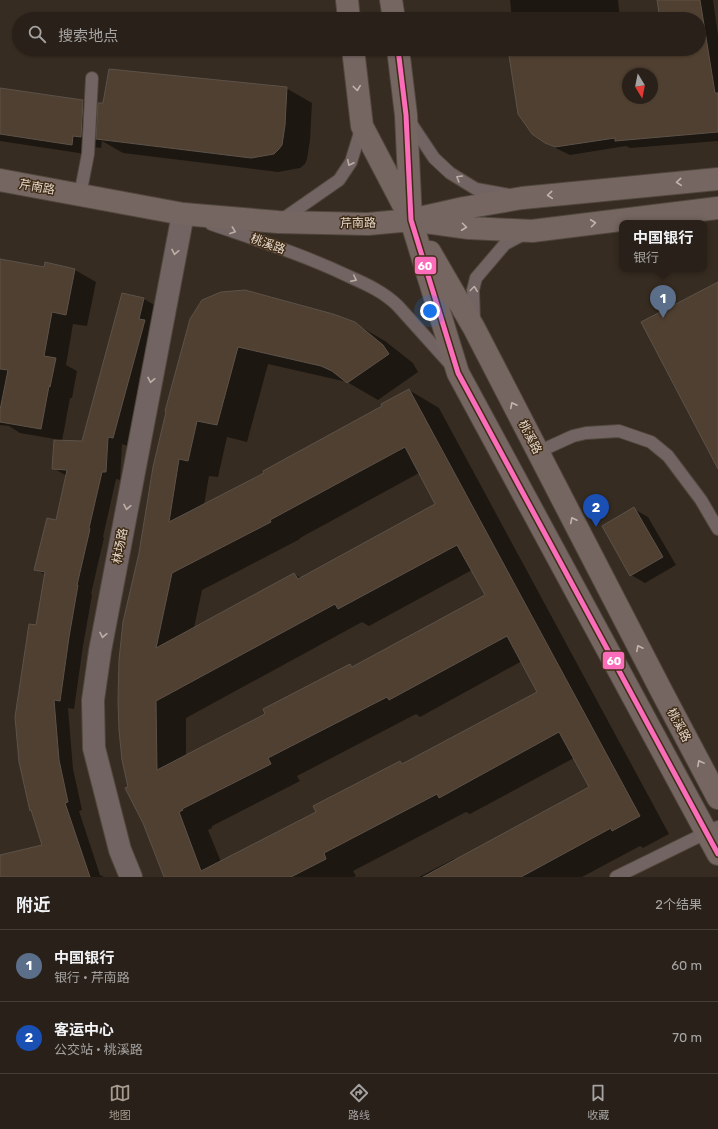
<!DOCTYPE html>
<html lang="zh">
<meta charset="utf-8">
<style>
body{margin:0;font-family:Rubik,"Noto Sans SC",sans-serif;background:#312922;color:#f1f3f6}
.compass{position:absolute;left:622px;top:68px;width:36px;height:36px;border-radius:50%;background:#292119;box-shadow:0 1px 3px #0004;rotate:170deg}
.you{position:absolute;left:430px;top:311px;width:14px;height:14px;margin:-10px;border:3px solid #fff;border-radius:50%;background:#1a73e8;box-shadow:0 0 0 6px #1a73e833}
.badge{display:grid;place-items:center;width:26px;height:26px;border-radius:50%;background:#a79b8f;color:#fff;font-size:13px;font-weight:700}
.pin{position:absolute;translate:-50% -33px;filter:drop-shadow(0 1px 2px #0008)}
.pin::after{content:'';position:absolute;top:21px;width:14px;height:12px;background:inherit;clip-path:polygon(0 0,100% 0,50% 100%)}
.popup{position:absolute;left:619px;top:220px;width:88px;height:52px;box-sizing:border-box;display:grid;place-content:center;border-radius:8px;background:#292119;filter:drop-shadow(0 1px 3px #0005);font-size:13px;white-space:nowrap;color:#a5a3a2}
.popup b{font-size:15px;color:#f1f3f6}
.popup::after{content:'';position:absolute;left:50%;top:100%;margin-left:-8px;border:8px solid transparent;border-top-color:#292119}
.list{margin:0;padding:0;list-style:none}
h2{display:flex;justify-content:space-between;align-items:center;height:52px;margin:0;padding:0 16px;font-size:17px}
h2 small{font-size:13px;font-weight:400;color:#a5a3a2}
.list li{display:grid;grid-template-columns:26px 1fr auto;gap:12px;align-items:center;box-sizing:border-box;height:72px;padding:0 16px;border-top:1px solid #453e38}
.list b{display:block;font-size:15px;white-space:nowrap}
.list p{margin:0;font-size:13px;white-space:nowrap;color:#a5a3a2}
.list em{font-size:13px;font-style:normal;color:#a5a3a2}
.icon{flex:none;width:22px;height:22px;fill:none;stroke:currentColor;stroke-width:2;stroke-linecap:round;stroke-linejoin:round}
.map{position:relative;flex:none;width:718px;height:877px;overflow:hidden}
.search{position:absolute;background:#292119;box-shadow:0 1px 3px #0004;left:12px;right:12px;top:12px;height:44px;display:flex;align-items:center;gap:10px;box-sizing:border-box;padding:0 14px;border-radius:22px;color:#a5a3a2;font-size:15px}
.sheet{height:196px;background:#292119}
nav{display:flex;justify-content:space-around;align-items:center;box-sizing:border-box;height:56px;border-top:1px solid #453e38;background:#292119;font-size:11px;color:#a5a3a2}
nav a{display:grid;justify-items:center;gap:2px}
nav .on{color:#a79b8f}
.map>svg:first-child{display:block}
.shadow{fill:#0007;fill-rule:evenodd}
.building{fill:#504031;stroke:#5c5249;fill-rule:evenodd}
.lines{fill:none;stroke-linecap:round;stroke-linejoin:round}
.lane-casing{stroke:#51473e;stroke-width:14}
.street-casing{stroke:#51473e;stroke-width:24}
.secondary-casing{stroke:#51473e;stroke-width:24}
.lane{stroke:#726462;stroke-width:12}
.street{stroke:#726462;stroke-width:22}
.secondary{stroke:#766662;stroke-width:22}
.bus-1-casing{stroke:#412d17;stroke-width:8}
.bus-1{stroke:#fb6dba;stroke-width:5}
.oneway{stroke:#c3b5ab}
.oneway2{stroke:#bcafa6}
.labels{text-anchor:middle;stroke-width:3;stroke-linejoin:round;paint-order:stroke}
.street-label{font-size:12px;fill:#e4d7ca;stroke:#412d17}
.line-badge{stroke:#412d17;stroke-width:1.5}
.badge-label{font-size:11px;text-anchor:middle;font-weight:bold;fill:#fff}
</style>
<div class="map">
<svg width="718" height="877" viewBox="0 0 718 877">
<rect width="100%" height="100%" fill="#372c21"/>
<path class="shadow" d="M510 0H618L620 19H512Z
M658 0H713L718 35V141L630 148 626 146 570 155 545 143 513 49H699V19H661ZM628 74H652V98H628Z
M286 88 312 103 310 140 307 159 305 164 300 168 278 172 123 153 102 141 101 148 93 147 92 155 0 141V89L83 101 99 110Z
M0 260 45 268 46 264 75 270 96 282 87 326 73 324 66 365 77 371 72 398H70L62 441 83 443 144 299 158 307 159 330 128 446 122 444 120 480 116 479 103 537 104 538 91 594 92 595 83 646 74 709 68 708 73 769 82 810 79 811 100 875 104 877H0V856L43 846 32 811 30 810 37 626 46 575 35 569 57 522 67 476 53 468 55 439 20 433 9 426 0 425Z
M191 319 354 323 385 341 413 363 418 372 378 400 347 382 268 364 247 442 227 437 218 477 209 476 204 505 267 472 384 407 409 390 439 408 669 834 643 848 640 846 582 877H419L454 859 456 860 590 788 574 758 470 814 466 812 353 871 356 876 354 877H165L129 787ZM419 473 437 504 301 578 294 574 194 628 202 590 300 539V538ZM472 570 486 595 354 667 350 665 267 714 186 756V718L362 622 369 626ZM522 661 538 692 404 765 400 762 317 812 221 862 208 830 212 828V826L300 781 297 776 416 714 420 717Z
M634 509 648 517 676 565 645 583 631 575Z"/>
<path class="building" d="M657 0H700L715 93H718V132L615 141V138L555 147 545 143 532 134 518 114 508 49H699V19H660ZM628 74H652V98H628Z
M109 69 287 87 285 125 282 145 279 149 274 154 251 158 96 139 98 103H103Z
M0 88 83 100 81 137 73 136 72 145 0 134Z
M0 259 44 267 45 262 75 269 66 315 52 312 44 356 56 358 50 387 49 386 41 429 0 422V410L8 370 0 369Z
M718 282V469L641 322Z
M245 290 333 314 355 322 383 345 389 354 347 383 332 371 321 366 238 347 217 425 197 421 188 461 179 459 169 522 264 473 263 471 382 406 381 404 409 389 640 816 612 831 611 828 521 877H423L589 787 559 732 439 798 437 794 324 853 326 859 291 877H164L143 823 125 788 128 787 122 760 119 730 118 701 119 660 123 622 139 553 153 467 166 412 165 411 190 319 202 300 221 292ZM405 447 435 504 298 579 294 573 156 648 172 573 271 522 270 520ZM457 545 485 595 352 667 350 664 263 709 265 714 157 770 156 701 335 604 338 609ZM507 636 537 692 402 764 400 761 313 806 316 812 201 871 179 812 183 810 182 809 271 764 268 758 387 697 389 700Z
M122 293 144 298 139 319 145 320 113 438 108 437 106 472H102L89 528 90 529 77 585H78L69 637 60 701 54 700 59 760 68 802 65 803 90 877H0V855L42 845 31 810 30 811 19 762 15 717 29 624 36 625 45 572 34 570 47 518 56 520 67 470 52 469 54 440 82 441Z
M634 507 663 557 630 576 602 526Z"/>
<g class="lines">
<g class="lane-casing">
<path id="lane" d="M410 122 434 158 450 173 476 189 509 195
M80 195 88 154 92 78
M280 221 339 180 351 162 362 126
M211 224C257 240 304 255 348 276 366 284 384 292 398 306L451 365
M474 321 473 290 476 278 505 244 524 234
M538 452 573 436 586 433 619 431 651 442 668 456 701 500 718 529
M616 877 718 827"/>
</g>
<g class="street-casing">
<path id="street" d="M131 877 120 850 94 748 93 700 100 651 183 214"/>
</g>
<g class="secondary-casing">
<path id="secondary" d="M347 0 349 19
M391 0 394 19
M353 49 362 126 408 214
M398 49 406 115 411 220 458 373 718 854
M0 180 183 214 278 222 368 224 411 220 469 228 532 231 718 208
M424 217 464 208 522 198 718 179
M430 252 474 328 663 694 718 798"/>
</g>
<use href="#lane" class="lane"/>
<use href="#street" class="street"/>
<use href="#secondary" class="secondary"/>
<g class="bus-1-casing">
<path id="bus-1" d="M398 49 406 115 411 220 458 373 718 854"/>
</g>
<use href="#bus-1" class="bus-1"/>
</g>
<defs><path id="oneway-chevron" d="M-2-3.5L2.5 0L-2 3.5" fill="none" stroke-width="1.6" stroke-linecap="round" stroke-linejoin="round"/></defs>
<g class="oneway">
<use href="#oneway-chevron" transform="translate(357 88) rotate(83)"/>
<use href="#oneway-chevron" transform="translate(679 182) rotate(175)"/>
<use href="#oneway-chevron" transform="translate(550 195) rotate(175)"/>
<use href="#oneway-chevron" transform="translate(593 223) rotate(-7)"/>
<use href="#oneway-chevron" transform="translate(464 227) rotate(7)"/>
<use href="#oneway-chevron" transform="translate(513 405) rotate(-117)"/>
<use href="#oneway-chevron" transform="translate(573 520) rotate(-117)"/>
<use href="#oneway-chevron" transform="translate(639 648) rotate(-117)"/>
<use href="#oneway-chevron" transform="translate(700 763) rotate(-118)"/>
</g>
<g class="oneway2">
<use href="#oneway-chevron" transform="translate(350 163) rotate(116)"/>
<use href="#oneway-chevron" transform="translate(459 178) rotate(-149)"/>
<use href="#oneway-chevron" transform="translate(233 231) rotate(20)"/>
<use href="#oneway-chevron" transform="translate(175 252) rotate(101)"/>
<use href="#oneway-chevron" transform="translate(354 279) rotate(26)"/>
<use href="#oneway-chevron" transform="translate(474 289) rotate(-83)"/>
<use href="#oneway-chevron" transform="translate(151 380) rotate(101)"/>
<use href="#oneway-chevron" transform="translate(127 507) rotate(101)"/>
<use href="#oneway-chevron" transform="translate(103 635) rotate(101)"/>
</g>
<g class="labels">
<g class="street-label">
<text transform="translate(37 187) rotate(10)" y="4">芹南路</text>
<text transform="translate(358 223) rotate(-1)" y="4">芹南路</text>
<text transform="translate(268 244) rotate(20)" y="4">桃溪路</text>
<text transform="translate(530 437) rotate(63)" y="4">桃溪路</text>
<text transform="translate(120 546) rotate(-79)" y="4">林场路</text>
<text transform="translate(679 725) rotate(62)" y="4">桃溪路</text>
</g>
</g>
<g class="line-badge">
<rect x="414" y="256" width="23" height="19" rx="4" fill="#fb6dba"/>
<rect x="602" y="651" width="23" height="19" rx="4" fill="#fb6dba"/>
</g>
<g class="badge-label">
<text x="425" y="270">60</text>
<text x="614" y="665">60</text>
</g>
</svg>
<svg class="compass" viewBox="-18 -18 36 36"><path d="M0-13l5 13h-10z" fill="#e53935"/><path d="M0 13l5-13h-10z" fill="#a5a3a2"/></svg>
<div class="you"></div>
<div class="pin badge" style="left:663px;top:318px;background:#5c6f8a">1</div>
<div class="popup"><b>中国银行</b>银行</div>
<div class="pin badge" style="left:596px;top:527px;background:#1a4fb4">2</div>
<div class="search"><svg class="icon" aria-label="search" viewBox="0 0 24 24"><circle cx="10" cy="10" r="6"/><path d="M15 15l6 6"/></svg>搜索地点</div>
</div>
<section class="sheet">
<h2>附近<small>2个结果</small></h2>
<ul class="list">
<li><span class="badge" style="background:#5c6f8a">1</span><div><b>中国银行</b><p>银行 · 芹南路</p></div><em>60 m</em></li>
<li><span class="badge" style="background:#1a4fb4">2</span><div><b>客运中心</b><p>公交站 · 桃溪路</p></div><em>70 m</em></li>
</ul>
</section>
<nav>
<a class="on"><svg class="icon" aria-label="map" viewBox="0 0 24 24"><path d="M3 6l6-2 6 2 6-2v14l-6 2-6-2-6 2zM9 4v14M15 6v14"/></svg>地图</a>
<a><svg class="icon" aria-label="directions" viewBox="0 0 24 24"><path d="M12 3l9 9-9 9-9-9zM9 14v-3h6M13 9l2 2-2 2"/></svg>路线</a>
<a><svg class="icon" aria-label="saved" viewBox="0 0 24 24"><path d="M7 4h10v16l-5-4-5 4z"/></svg>收藏</a>
</nav>
